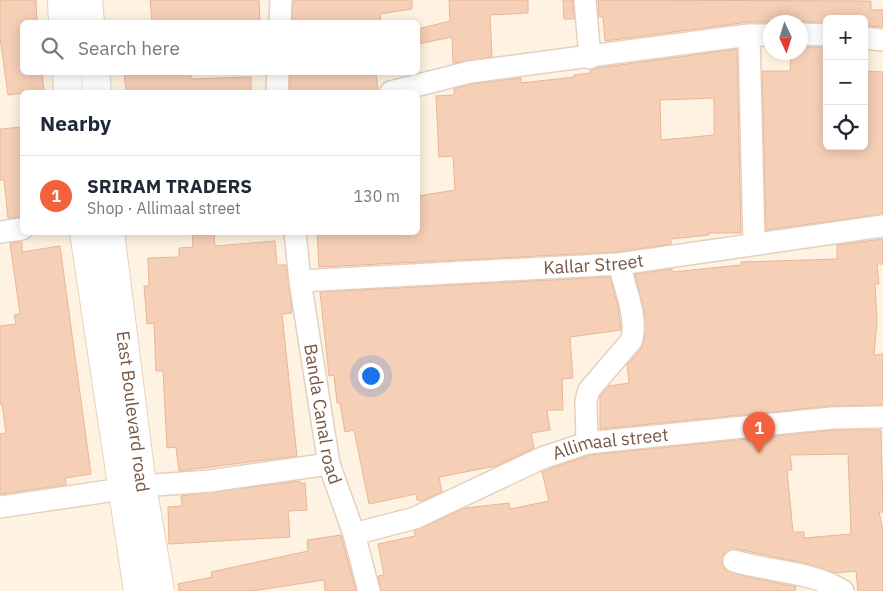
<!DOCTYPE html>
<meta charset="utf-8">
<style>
body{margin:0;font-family:"IBM Plex Sans",sans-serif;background:#f6f6f7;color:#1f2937}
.controls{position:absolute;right:15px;top:15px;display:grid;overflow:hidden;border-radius:8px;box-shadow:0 2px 12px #0003}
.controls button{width:45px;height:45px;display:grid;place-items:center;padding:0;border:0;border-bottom:1px solid #e0e1e3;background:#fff;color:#1f2937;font:25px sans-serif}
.compass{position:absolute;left:763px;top:15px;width:45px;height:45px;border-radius:50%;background:#fff;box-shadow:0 2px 12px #0003;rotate:176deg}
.you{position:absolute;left:370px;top:375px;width:18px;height:18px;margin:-12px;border:4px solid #fff;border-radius:50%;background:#1a73e8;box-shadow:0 0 0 8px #1a73e833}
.badge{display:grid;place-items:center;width:32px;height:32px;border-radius:50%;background:#f3623c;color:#fff;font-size:16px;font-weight:700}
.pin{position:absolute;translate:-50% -41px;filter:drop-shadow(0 1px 2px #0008)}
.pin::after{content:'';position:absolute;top:26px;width:18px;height:15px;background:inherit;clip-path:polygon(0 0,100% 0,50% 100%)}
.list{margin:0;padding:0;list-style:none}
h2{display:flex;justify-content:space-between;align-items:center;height:65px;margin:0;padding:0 20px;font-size:21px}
h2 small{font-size:16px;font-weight:400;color:#747a83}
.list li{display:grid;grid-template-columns:32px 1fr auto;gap:15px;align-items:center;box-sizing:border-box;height:80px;padding:0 20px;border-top:1px solid #e0e1e3}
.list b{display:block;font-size:19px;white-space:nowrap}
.list p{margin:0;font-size:16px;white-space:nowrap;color:#747a83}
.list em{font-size:16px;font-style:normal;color:#747a83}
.icon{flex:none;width:28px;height:28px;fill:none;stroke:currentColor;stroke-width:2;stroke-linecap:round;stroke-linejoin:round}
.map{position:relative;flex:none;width:883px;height:591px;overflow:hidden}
.search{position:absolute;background:#fff;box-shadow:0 2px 12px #0003;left:20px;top:20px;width:400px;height:55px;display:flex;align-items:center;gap:12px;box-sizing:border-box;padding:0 18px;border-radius:8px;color:#747a83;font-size:19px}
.panel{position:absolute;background:#fff;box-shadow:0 2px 12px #0003;left:20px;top:90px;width:400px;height:145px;border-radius:8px}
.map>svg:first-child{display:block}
.building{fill:#f6cfb7;stroke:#eab596;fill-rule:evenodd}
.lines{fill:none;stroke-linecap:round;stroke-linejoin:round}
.street-casing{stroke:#e5d0bf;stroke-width:24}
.secondary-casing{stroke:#ebd1bc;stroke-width:30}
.street{stroke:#fff;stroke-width:21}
.secondary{stroke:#fff;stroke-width:28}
.labels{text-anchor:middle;stroke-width:4.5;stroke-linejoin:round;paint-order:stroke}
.street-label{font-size:18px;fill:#785746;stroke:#fff6ea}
</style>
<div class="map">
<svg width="883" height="591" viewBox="0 0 883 591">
<rect width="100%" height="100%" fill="#fef3e2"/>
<path class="building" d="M0 0H36L37 22H22V72H42L44 91 8 95 0 38Z
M150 0H259L260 22H152Z
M293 0H412V9L380 14 381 22H292Z
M449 0H528V13L490 15 492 57 453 63 452 37 418 44V29L450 21Z
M563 0H573L574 19H564Z
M598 0 871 1V10H883V27L864 26V19H827V22H749L605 41 603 17H599Z
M800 47H827V146H864V71L883 72V214L766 230 762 71H790L791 52H800Z
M737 49 741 233H708L709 235 671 239V244L618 252 319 267 317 232H418V196L455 190 453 156 439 157 436 96 454 95V89L472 84 521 78V83L575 77 574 75 591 73 590 70 598 68ZM714 98V135L661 140 660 100Z
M124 72H191V79L251 77V92H126Z
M290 72H376L378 91 290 92Z
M22 127V217L8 218 4 180H0V129Z
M192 232H214L215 246 275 241 277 265H286L291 301 292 313 282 314 297 456 179 471 176 447 167 448 163 371H156L154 323 147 324 144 286H149L148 258 179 257V248L193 247Z
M883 239V264H877L879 284H875L877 321 874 355 883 354V405L832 406 600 429V396L609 386 629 383 627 365 641 349 645 336 644 311 635 274 672 269V272L741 265V262L837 259V245Z
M22 242V252L60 246 91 474 65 478 66 485 0 494V434L6 433 2 404H0V326L16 324 14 315 20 314 10 243Z
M610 277 618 306 621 330 570 337 573 378 562 379 563 410H547L550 430 531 433 534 448 496 466 439 477 442 492 421 501 417 500 416 494 369 504 354 430 345 432 340 403H337L334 375 329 376 320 292Z
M834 430H881L883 512H879L883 530V591H858L856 571 835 573 808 564 737 549 725 552 722 557V565L726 570 744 576 796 587 795 591H381L378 576 384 575 378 544 415 536 414 531 465 508 509 503 510 509 549 501 542 472 547 470 590 455ZM848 454 851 534 804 538V532H793L787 470H792L790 455Z
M300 481V484L305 483 307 510 288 511 290 537 169 544 168 507 182 506 181 496Z
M341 535 356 591H325L324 580 252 591H179L178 584 212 577 211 572 308 551 307 540Z"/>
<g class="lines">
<g class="street-casing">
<g id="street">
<path d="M585 0 590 58"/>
<path d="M280 22 281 0"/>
<path d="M800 34 827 35"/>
<path d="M749 35H770"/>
<path d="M864 38 883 40"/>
<path d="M277 92 278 72"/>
<path d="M391 92 470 72 749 35 754 243"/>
<path d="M0 232 22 229"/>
<path id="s1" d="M295 232 300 281 329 464 354 534 369 591"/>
<path id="s2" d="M300 281 619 264 883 226"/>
<path d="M587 443 586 401 589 390 631 341C639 321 624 285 619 264"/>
<path d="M0 507 142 486 210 481 329 464"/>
<path id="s3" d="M354 534 415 518 542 458 587 443 833 418 883 417"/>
<path d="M734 561C767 571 815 572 843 591"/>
</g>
</g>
<g class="secondary-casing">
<g id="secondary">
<path d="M62 0 63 22"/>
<path d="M88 0 90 22"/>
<path d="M67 72 68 92"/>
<path d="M95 72 97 92"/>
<path d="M84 232 138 591"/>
<path id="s4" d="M110 232 142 486 160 591"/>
</g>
</g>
<use href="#street" class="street"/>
<use href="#secondary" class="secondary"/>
</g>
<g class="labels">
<g class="street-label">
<text dy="6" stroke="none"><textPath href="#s2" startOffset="294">Kallar Street</textPath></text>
<text dy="6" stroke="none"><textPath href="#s4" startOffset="181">East Boulevard road</textPath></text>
<text dy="6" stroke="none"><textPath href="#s1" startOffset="184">Banda Canal road</textPath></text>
<text dy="6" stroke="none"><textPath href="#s3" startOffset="274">Allimaal street</textPath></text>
</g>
</g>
</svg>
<div class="controls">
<button>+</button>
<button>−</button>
<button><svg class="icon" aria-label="locate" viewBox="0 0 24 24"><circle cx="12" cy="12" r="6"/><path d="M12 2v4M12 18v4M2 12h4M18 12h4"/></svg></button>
</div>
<svg class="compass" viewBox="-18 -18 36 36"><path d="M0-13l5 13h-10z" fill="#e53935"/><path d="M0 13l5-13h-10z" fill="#747a83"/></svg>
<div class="you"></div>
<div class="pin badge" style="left:759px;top:453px">1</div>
<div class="search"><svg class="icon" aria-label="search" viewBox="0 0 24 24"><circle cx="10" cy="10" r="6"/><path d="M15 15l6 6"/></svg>Search here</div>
<section class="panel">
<h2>Nearby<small></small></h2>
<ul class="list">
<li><span class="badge">1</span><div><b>SRIRAM TRADERS</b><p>Shop · Allimaal street</p></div><em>130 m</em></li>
</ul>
</section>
</div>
